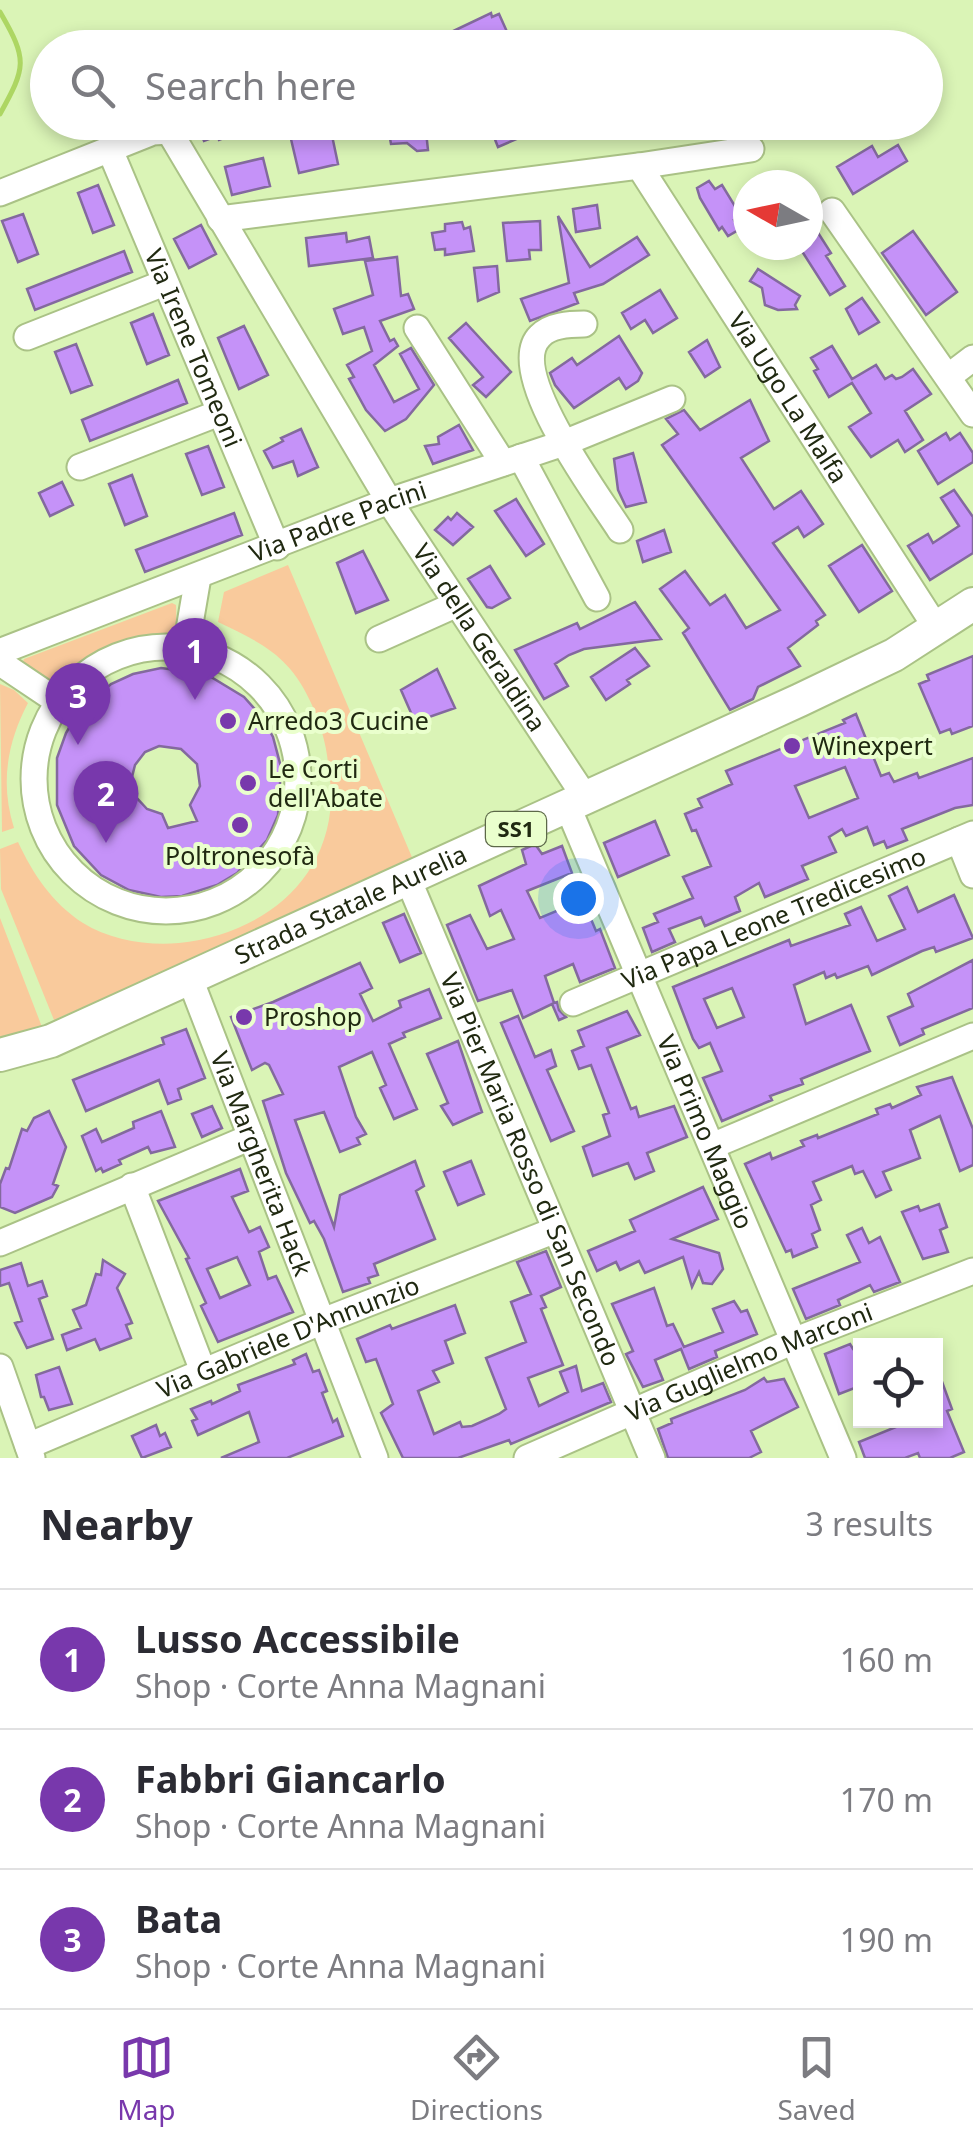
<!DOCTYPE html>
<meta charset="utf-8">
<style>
body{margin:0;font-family:"Noto Sans",sans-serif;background:#f7f7f7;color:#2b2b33}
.controls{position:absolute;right:30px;bottom:30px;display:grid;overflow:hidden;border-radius:0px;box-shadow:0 5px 15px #0003}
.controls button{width:90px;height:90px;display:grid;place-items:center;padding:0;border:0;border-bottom:2px solid #e1e1e2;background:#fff;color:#2b2b33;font:50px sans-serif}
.compass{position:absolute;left:733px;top:170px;width:90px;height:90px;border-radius:50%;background:#fff;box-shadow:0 5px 15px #0003;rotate:279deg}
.you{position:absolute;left:578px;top:898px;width:35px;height:35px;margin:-25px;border:8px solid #fff;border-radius:50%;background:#1a73e8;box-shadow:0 0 0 15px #1a73e833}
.badge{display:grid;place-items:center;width:65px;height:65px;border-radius:50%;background:#7838ac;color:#fff;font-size:32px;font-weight:700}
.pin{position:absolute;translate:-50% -82px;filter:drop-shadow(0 2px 5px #0008)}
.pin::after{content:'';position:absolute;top:52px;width:35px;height:30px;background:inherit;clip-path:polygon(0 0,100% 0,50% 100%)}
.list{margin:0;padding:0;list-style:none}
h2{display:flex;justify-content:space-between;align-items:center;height:130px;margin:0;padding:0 40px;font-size:42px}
h2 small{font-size:32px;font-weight:400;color:#7c7c81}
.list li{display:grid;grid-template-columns:65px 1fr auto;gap:30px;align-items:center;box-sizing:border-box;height:140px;padding:0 40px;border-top:2px solid #e1e1e2}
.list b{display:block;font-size:38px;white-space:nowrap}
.list p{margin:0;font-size:32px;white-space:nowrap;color:#7c7c81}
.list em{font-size:32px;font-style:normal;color:#7c7c81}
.icon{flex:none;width:55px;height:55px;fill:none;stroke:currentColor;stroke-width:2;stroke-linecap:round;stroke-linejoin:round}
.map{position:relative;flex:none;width:973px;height:1458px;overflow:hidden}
.search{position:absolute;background:#fff;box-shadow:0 5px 15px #0003;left:30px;right:30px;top:30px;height:110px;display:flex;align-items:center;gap:25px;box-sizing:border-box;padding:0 35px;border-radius:55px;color:#7c7c81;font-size:38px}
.sheet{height:550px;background:#fff}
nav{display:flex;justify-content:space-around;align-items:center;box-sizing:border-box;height:140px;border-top:2px solid #e1e1e2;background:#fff;font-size:28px;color:#7c7c81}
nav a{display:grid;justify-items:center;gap:5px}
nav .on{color:#7838ac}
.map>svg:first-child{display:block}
.green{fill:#f9ca9c}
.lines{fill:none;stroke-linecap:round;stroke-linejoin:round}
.stream{stroke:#add663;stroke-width:5}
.building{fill:#c592f8;stroke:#83699e;stroke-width:2.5;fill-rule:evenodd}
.minor-casing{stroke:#aac286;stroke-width:29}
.major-casing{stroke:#aac286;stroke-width:36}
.minor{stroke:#fff;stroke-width:25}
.major{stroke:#fff;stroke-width:32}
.poi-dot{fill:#7838ac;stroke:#eaffcd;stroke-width:4}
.labels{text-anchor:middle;stroke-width:8;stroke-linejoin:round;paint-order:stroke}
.shield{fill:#eaffcd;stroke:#5d6949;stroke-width:2.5}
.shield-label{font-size:22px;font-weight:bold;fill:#202911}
.street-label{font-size:25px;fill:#202911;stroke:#eaffcd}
.poi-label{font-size:25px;fill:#202911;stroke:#eaffcd;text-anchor:start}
</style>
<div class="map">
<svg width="973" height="1458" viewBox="0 0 973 1458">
<rect width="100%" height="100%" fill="#daf4b6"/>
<path class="green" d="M288 565 414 862 54 1020 1 889 0 849 18 842C33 874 52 903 83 923 110 940 148 946 179 943 256 935 327 886 331 801 332 789 329 775 328 763 326 742 320 724 312 705 291 657 264 644 218 622L224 592Z
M172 603 176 605 177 638C146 642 117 644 90 662 78 669 69 680 57 687L22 664 24 659Z
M0 684 14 690 28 703C7 743 0 784 14 828L2 832Z
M0 918 42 1027 0 1040Z"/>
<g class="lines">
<path class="stream" d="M0 12C28 60 26 67 0 114"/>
</g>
<path class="building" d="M491 13 492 17 499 14 512 43 502 48H450L445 35Z
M196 122H261L262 123 219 140 217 136 204 141Z
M387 122H425L428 150 417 151 407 143 391 144Z
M488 122H515L521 137 498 147Z
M330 126 338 164 299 173 290 135Z
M898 145 907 161 853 194 837 167 872 146 878 157Z
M263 158 270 186 232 195 225 167Z
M709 181 715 189 722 185 741 216 734 220 740 229 728 236 722 227 719 230 700 198 697 188Z
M98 185 114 225 93 233 78 193Z
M597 205 600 228 576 232 573 209Z
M23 214 38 254 18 262 2 221Z
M558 216 590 267 637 237 649 255 603 284 574 293 578 303 530 321 521 299 569 283Z
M808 217 831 253 826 256 845 286 830 295 798 245H808Z
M540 221 541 250H529L530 259 507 261 503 223Z
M462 222 464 229 470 227 474 251 445 255V249L435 250 432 233 445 231V224Z
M201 225 216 254 189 268 174 239Z
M913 231 957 292 926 315 882 253Z
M346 233 347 242 369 237 373 258 309 266 306 238Z
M124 251 132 272 35 310 27 289Z
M397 257 401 296 408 294 414 309 380 321 390 341 394 339 398 346 374 365 394 402 419 389 400 354 411 348 434 385 406 419 385 431 366 410 349 379 354 377 347 365 372 351 364 327 343 334 334 309 373 295 365 261Z
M497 266 499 292 478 301 474 268Z
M758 269 800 296 795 305 797 309 778 310 765 305 762 288 750 281Z
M660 290 677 318 653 333 645 320 631 329 622 313Z
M862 298 879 322 859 334 846 309Z
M153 314 169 355 147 364 131 323Z
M466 323 511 372 486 397 473 385 483 377 449 338Z
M244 326 268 375 239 389 218 338Z
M619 336 642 373 638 381 626 389 619 378 574 408 555 385 550 373 572 358 577 365Z
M707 340 720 367 705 377 689 352Z
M76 344 92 385 71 393 55 352Z
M832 346 852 379 876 365 885 379 892 375 896 379 902 377 913 369 931 394 905 411 923 440 905 452 898 440 871 457 849 427 871 413 852 383 829 397 814 371 818 369 811 358Z
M178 380 187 403 90 441 82 420Z
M750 400 769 441 741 458 774 509 801 491 823 524 804 537 798 527 773 543 825 615 816 621 818 625 788 648 800 666 758 687 753 699 730 710 683 633 689 628 660 589 685 571 710 605 725 595 746 628 780 610 662 445 678 434 666 419 684 410 700 430Z
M459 425 473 450 433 464 425 446 439 444 438 437Z
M301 429 318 467 298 476 293 461 273 468 264 451 283 441 281 438Z
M946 433 950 440 960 433 973 453V462L938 484 918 451Z
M208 446 224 487 202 495 186 454Z
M633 453 646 502 626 507 618 490 614 459Z
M132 475 147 516 125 525 109 484Z
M62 482 73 505 50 516 39 493Z
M954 490 973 517V553L930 580 908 546 928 534 933 543 959 526 941 498Z
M516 499 544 544 526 556 495 511Z
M234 513 242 535 145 572 136 550Z
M457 513 473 527 453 545 435 530 448 517 451 520Z
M664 530 671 552 643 562 637 541Z
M862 545 892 591 859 612 829 566Z
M363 551 388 600 356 613 337 563Z
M490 566 510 598 492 608 487 607 468 579Z
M635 602 661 639 584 649 569 655 555 664 568 686 544 699 515 650 577 623 580 629Z
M635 648 649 666 627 680 630 684 606 700 591 677Z
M973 656V726L952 734 950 729 940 733 919 684 929 680 927 675Z
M161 668 206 674 244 697 262 717 273 737 281 767 278 815 267 840 237 873 217 885 182 896 161 897 129 890 101 875 74 846 57 805V758L66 733 77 714 111 684 133 674ZM159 746 181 749 197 764 200 786 190 805 197 821 168 828 162 814 147 809 136 797 131 781 135 765 145 752Z
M437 669 455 708 415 722 401 690Z
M856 714 881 776 889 773 894 782 917 773 919 778 973 758V805L955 808 902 829 907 840 887 848 884 841 874 845 867 827 846 836 842 829 829 837 836 852 802 866 808 879 765 897 759 883 735 897 740 911 705 926 701 917 669 929 675 942 652 952 643 928 658 922 654 914 693 898 683 877 711 866 696 830 692 831 685 814 702 807 698 799 732 784 726 771 845 723 843 720ZM845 767 858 798 809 818 795 786Z
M655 821 669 855 618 877 604 843Z
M535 844 542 854 562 846 572 873 527 891 540 918 583 900 596 931 600 929 615 968 580 982 573 964 545 976 554 1003 557 1002 559 1010 566 1017 559 1020 552 1004 523 1018 512 990 478 1001 447 925 470 915 487 949 514 939 501 910 490 916 479 886 526 864 522 850Z
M907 887 918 912 954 895 973 938 936 952 934 947 922 951 872 975 868 966 837 978 835 974 826 978 824 972 794 985 806 1024 851 1005 870 1051 801 1079 803 1084 770 1096 772 1100 722 1121 703 1078 722 1071 710 1043 699 1048 693 1039 673 987 789 940 791 946 850 925 845 914 861 907 877 941 905 929 889 896ZM732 988 744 1017 717 1028 704 999Z
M404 914 421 953 400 962 383 923Z
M973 960V1008L922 1029 924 1034 900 1045 888 1017 913 1006 908 994Z
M360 963 372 988 360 994 373 1021 401 1007 399 1001 429 989 441 1018 403 1033 405 1037 389 1044 417 1109 394 1119 380 1088 386 1085 372 1052 339 1067 356 1117 366 1134 357 1138 360 1144 340 1152 324 1112 295 1120 334 1227 340 1195 415 1161 424 1186 416 1191 435 1239 374 1264 378 1275 368 1278 370 1283 343 1292 324 1239 314 1221 310 1223 286 1173 263 1101 283 1094 269 1065 265 1063 252 1070 231 1017 273 1002Z
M627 1011 640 1035 607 1048 631 1109 636 1107 639 1117 674 1106 687 1137 647 1153 654 1171 635 1179 628 1163 593 1176 583 1147 610 1136 603 1115 609 1113 591 1065 579 1069 572 1051 584 1046 578 1031Z
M518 1016 535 1057 551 1050 556 1066 547 1070 574 1131 551 1141 501 1023Z
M186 1029 205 1078 178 1089 181 1099 168 1104 159 1080 86 1111 73 1080 164 1044 162 1038Z
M458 1041 482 1112 453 1125 441 1106 448 1103 427 1054Z
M952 1077 973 1129V1165L960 1171 940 1116 910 1130 920 1158 883 1172 891 1190 876 1197 863 1171 855 1174 852 1166 813 1182 821 1200 811 1205 820 1230 812 1234 817 1247 793 1257 791 1250 786 1252 745 1164 770 1153 772 1159 804 1146 801 1141 817 1135 818 1138 878 1114 876 1109 890 1104 892 1108 921 1095 917 1087Z
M212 1106 222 1128 202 1137 192 1114Z
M49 1111 66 1147 53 1184 58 1186 52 1197 15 1213 0 1207V1184L6 1168 9 1169 22 1129 27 1131 34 1118Z
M161 1111 175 1147 151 1153 148 1147 119 1160 121 1164 103 1172 101 1168 96 1171 82 1136 96 1129 102 1142 134 1128 133 1122Z
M471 1161 484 1194 458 1205 444 1172Z
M240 1169 248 1191 232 1197 249 1232 260 1227 269 1247 259 1252 268 1279 276 1276 293 1312 218 1342 201 1306 206 1303 186 1259 189 1258 158 1201ZM237 1257 250 1285 220 1298 207 1269Z
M703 1187 718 1219 672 1239 719 1253 723 1269 712 1284 703 1283 699 1272 692 1287 683 1257 645 1273 639 1261 620 1270 616 1262 597 1271 588 1251 635 1231 630 1220Z
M939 1204 947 1227 940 1230 948 1252 923 1259 902 1212 918 1206 920 1211Z
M862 1228 869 1243 880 1237 900 1282 874 1292 870 1285 838 1300 840 1305 806 1319 793 1289 860 1262 847 1235Z
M546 1251 561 1287 541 1296 546 1307 541 1309 563 1365 528 1378 539 1406 568 1392 560 1372 576 1366 582 1391 603 1383 611 1402 511 1444 509 1440 458 1458H403L381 1413 393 1404 376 1359 366 1362 357 1339 390 1325 392 1329 455 1305 465 1333 445 1341 453 1363 433 1371 439 1382 418 1391 434 1434 460 1422 462 1427 472 1426 499 1414 506 1409 486 1358 526 1342 511 1302 531 1294 517 1262Z
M103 1260 125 1274 117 1288 132 1323 126 1325 131 1338 100 1350 95 1339 67 1350 62 1335 81 1328 73 1310 86 1305 96 1274 101 1275Z
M21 1263 28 1286 42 1281 47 1296 39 1299 53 1339 27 1348 15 1323 22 1321 9 1283 0 1286V1270Z
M654 1288 667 1326 673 1324 684 1347 723 1332 713 1309 734 1301 741 1312 747 1310 757 1334 715 1351 717 1357 689 1369 681 1349 655 1360 663 1380 643 1387 626 1354 633 1351 612 1304Z
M850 1344 853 1349 860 1346V1386L839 1394 825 1354Z
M306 1354 313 1372 319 1370 327 1391 322 1393 333 1422 337 1419 343 1436 287 1458H221L259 1442 249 1412 198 1435 192 1421 197 1419 191 1409 211 1401 212 1404 240 1391 238 1385 295 1364 293 1360Z
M59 1367 72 1404 49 1410 44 1397H41L36 1375Z
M937 1368 952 1409 947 1411 964 1452 950 1458H920L918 1453 905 1458H865L859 1442 913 1420H936Z
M764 1378 767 1382 784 1379 798 1407 751 1431 761 1452 749 1458H668L658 1429 672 1423 671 1419 745 1390Z
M156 1425 160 1436 165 1433 171 1447 142 1458 132 1436Z"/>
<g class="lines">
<g class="minor-casing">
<g id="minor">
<path id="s1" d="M110 150 277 547"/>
<path d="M639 166 751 149"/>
<path id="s2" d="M0 193 153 132 169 131 389 501 585 797"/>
<path d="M832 211 973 414"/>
<path id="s3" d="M220 219 639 166 937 629"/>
<path d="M584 324C570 324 550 325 540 336 504 371 599 497 620 530"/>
<path d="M417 328 503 463"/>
<path d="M27 337 164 283"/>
<path d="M948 377 973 358"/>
<path d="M521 457 597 598"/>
<path d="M80 467 219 413"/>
<path d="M379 639 457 604"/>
<circle cx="166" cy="779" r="132"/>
<path d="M186 647 198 577"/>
<path id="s4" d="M4 650 389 501 564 443 672 399"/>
<path d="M5 666 57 701"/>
<path id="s5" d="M567 805 843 1458"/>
<path d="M959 840 973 875"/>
<path id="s6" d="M408 879 652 1458"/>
<path id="s7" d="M190 979 375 1458"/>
<path id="s8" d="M573 1003 973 834"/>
<path d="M712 1146 973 1036"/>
<path d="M132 1186 203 1371"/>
<path d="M0 1243 251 1137"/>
<path d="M0 1367 32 1458"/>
<path id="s9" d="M28 1446 323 1321 553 1231"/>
<path id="s10" d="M527 1458 796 1340 973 1271"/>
</g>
</g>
<g class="major-casing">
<g id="major">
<path id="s11" d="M0 1055 51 1041 800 700 894 655 973 604"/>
</g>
</g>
<use href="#minor" class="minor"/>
<use href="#major" class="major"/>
</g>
<g class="poi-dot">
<circle cx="228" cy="721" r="10"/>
<circle cx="792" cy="746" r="10"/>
<circle cx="248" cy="783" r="10"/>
<circle cx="240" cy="825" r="10"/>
<circle cx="244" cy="1017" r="10"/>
</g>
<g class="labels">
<rect class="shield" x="486" y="812" width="60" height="34" rx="8"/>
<g class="shield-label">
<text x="516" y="837">SS1</text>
</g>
<g class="street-label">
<text dy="9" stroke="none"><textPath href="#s1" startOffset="215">Via Irene Tomeoni</textPath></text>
<text dy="9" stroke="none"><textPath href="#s3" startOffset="698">Via Ugo La Malfa</textPath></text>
<text dy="9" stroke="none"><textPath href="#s4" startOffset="358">Via Padre Pacini</textPath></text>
<text dy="9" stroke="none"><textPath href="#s2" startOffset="775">Via della Geraldina</textPath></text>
<text dy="9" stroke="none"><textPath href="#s11" startOffset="382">Strada Statale Aurelia</textPath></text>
<text dy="9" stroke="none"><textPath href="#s8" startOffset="218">Via Papa Leone Tredicesimo</textPath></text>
<text dy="9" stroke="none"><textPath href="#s5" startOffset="355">Via Primo Maggio</textPath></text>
<text dy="9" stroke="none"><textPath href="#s7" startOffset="198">Via Margherita Hack</textPath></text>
<text dy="9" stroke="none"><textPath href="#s6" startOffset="315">Via Pier Maria Rosso di San Secondo</textPath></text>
<text dy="9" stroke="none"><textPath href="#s9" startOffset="282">Via Gabriele D'Annunzio</textPath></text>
<text dy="9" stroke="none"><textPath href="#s10" startOffset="242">Via Guglielmo Marconi</textPath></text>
</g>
<g class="poi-label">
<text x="248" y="730">Arredo3 Cucine</text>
<text x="812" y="755">Winexpert</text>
<text x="268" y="778">Le Corti<tspan x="268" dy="29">dell'Abate</tspan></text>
<text x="240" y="865" text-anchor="middle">Poltronesofà</text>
<text x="264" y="1026">Proshop</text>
</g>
</g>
</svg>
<div class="controls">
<button><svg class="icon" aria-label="locate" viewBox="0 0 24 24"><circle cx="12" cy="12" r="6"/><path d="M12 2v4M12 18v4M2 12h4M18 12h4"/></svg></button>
</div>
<svg class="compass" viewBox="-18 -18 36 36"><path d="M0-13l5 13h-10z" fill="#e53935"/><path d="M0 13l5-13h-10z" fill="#7c7c81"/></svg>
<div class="you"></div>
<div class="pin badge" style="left:195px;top:700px">1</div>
<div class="pin badge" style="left:106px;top:843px">2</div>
<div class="pin badge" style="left:78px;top:745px">3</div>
<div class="search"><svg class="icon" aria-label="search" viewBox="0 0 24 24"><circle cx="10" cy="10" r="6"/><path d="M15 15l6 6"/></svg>Search here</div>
</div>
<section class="sheet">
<h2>Nearby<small>3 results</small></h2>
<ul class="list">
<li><span class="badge">1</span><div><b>Lusso Accessibile</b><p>Shop · Corte Anna Magnani</p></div><em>160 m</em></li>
<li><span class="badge">2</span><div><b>Fabbri Giancarlo</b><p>Shop · Corte Anna Magnani</p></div><em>170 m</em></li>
<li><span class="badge">3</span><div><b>Bata</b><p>Shop · Corte Anna Magnani</p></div><em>190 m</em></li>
</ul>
</section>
<nav>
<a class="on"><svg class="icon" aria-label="map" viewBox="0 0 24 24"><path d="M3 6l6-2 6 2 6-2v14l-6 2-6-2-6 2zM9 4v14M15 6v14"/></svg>Map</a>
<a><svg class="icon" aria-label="directions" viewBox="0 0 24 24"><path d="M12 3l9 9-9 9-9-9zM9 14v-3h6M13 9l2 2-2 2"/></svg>Directions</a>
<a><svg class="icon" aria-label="saved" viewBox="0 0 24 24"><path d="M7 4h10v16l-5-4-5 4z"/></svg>Saved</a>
</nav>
